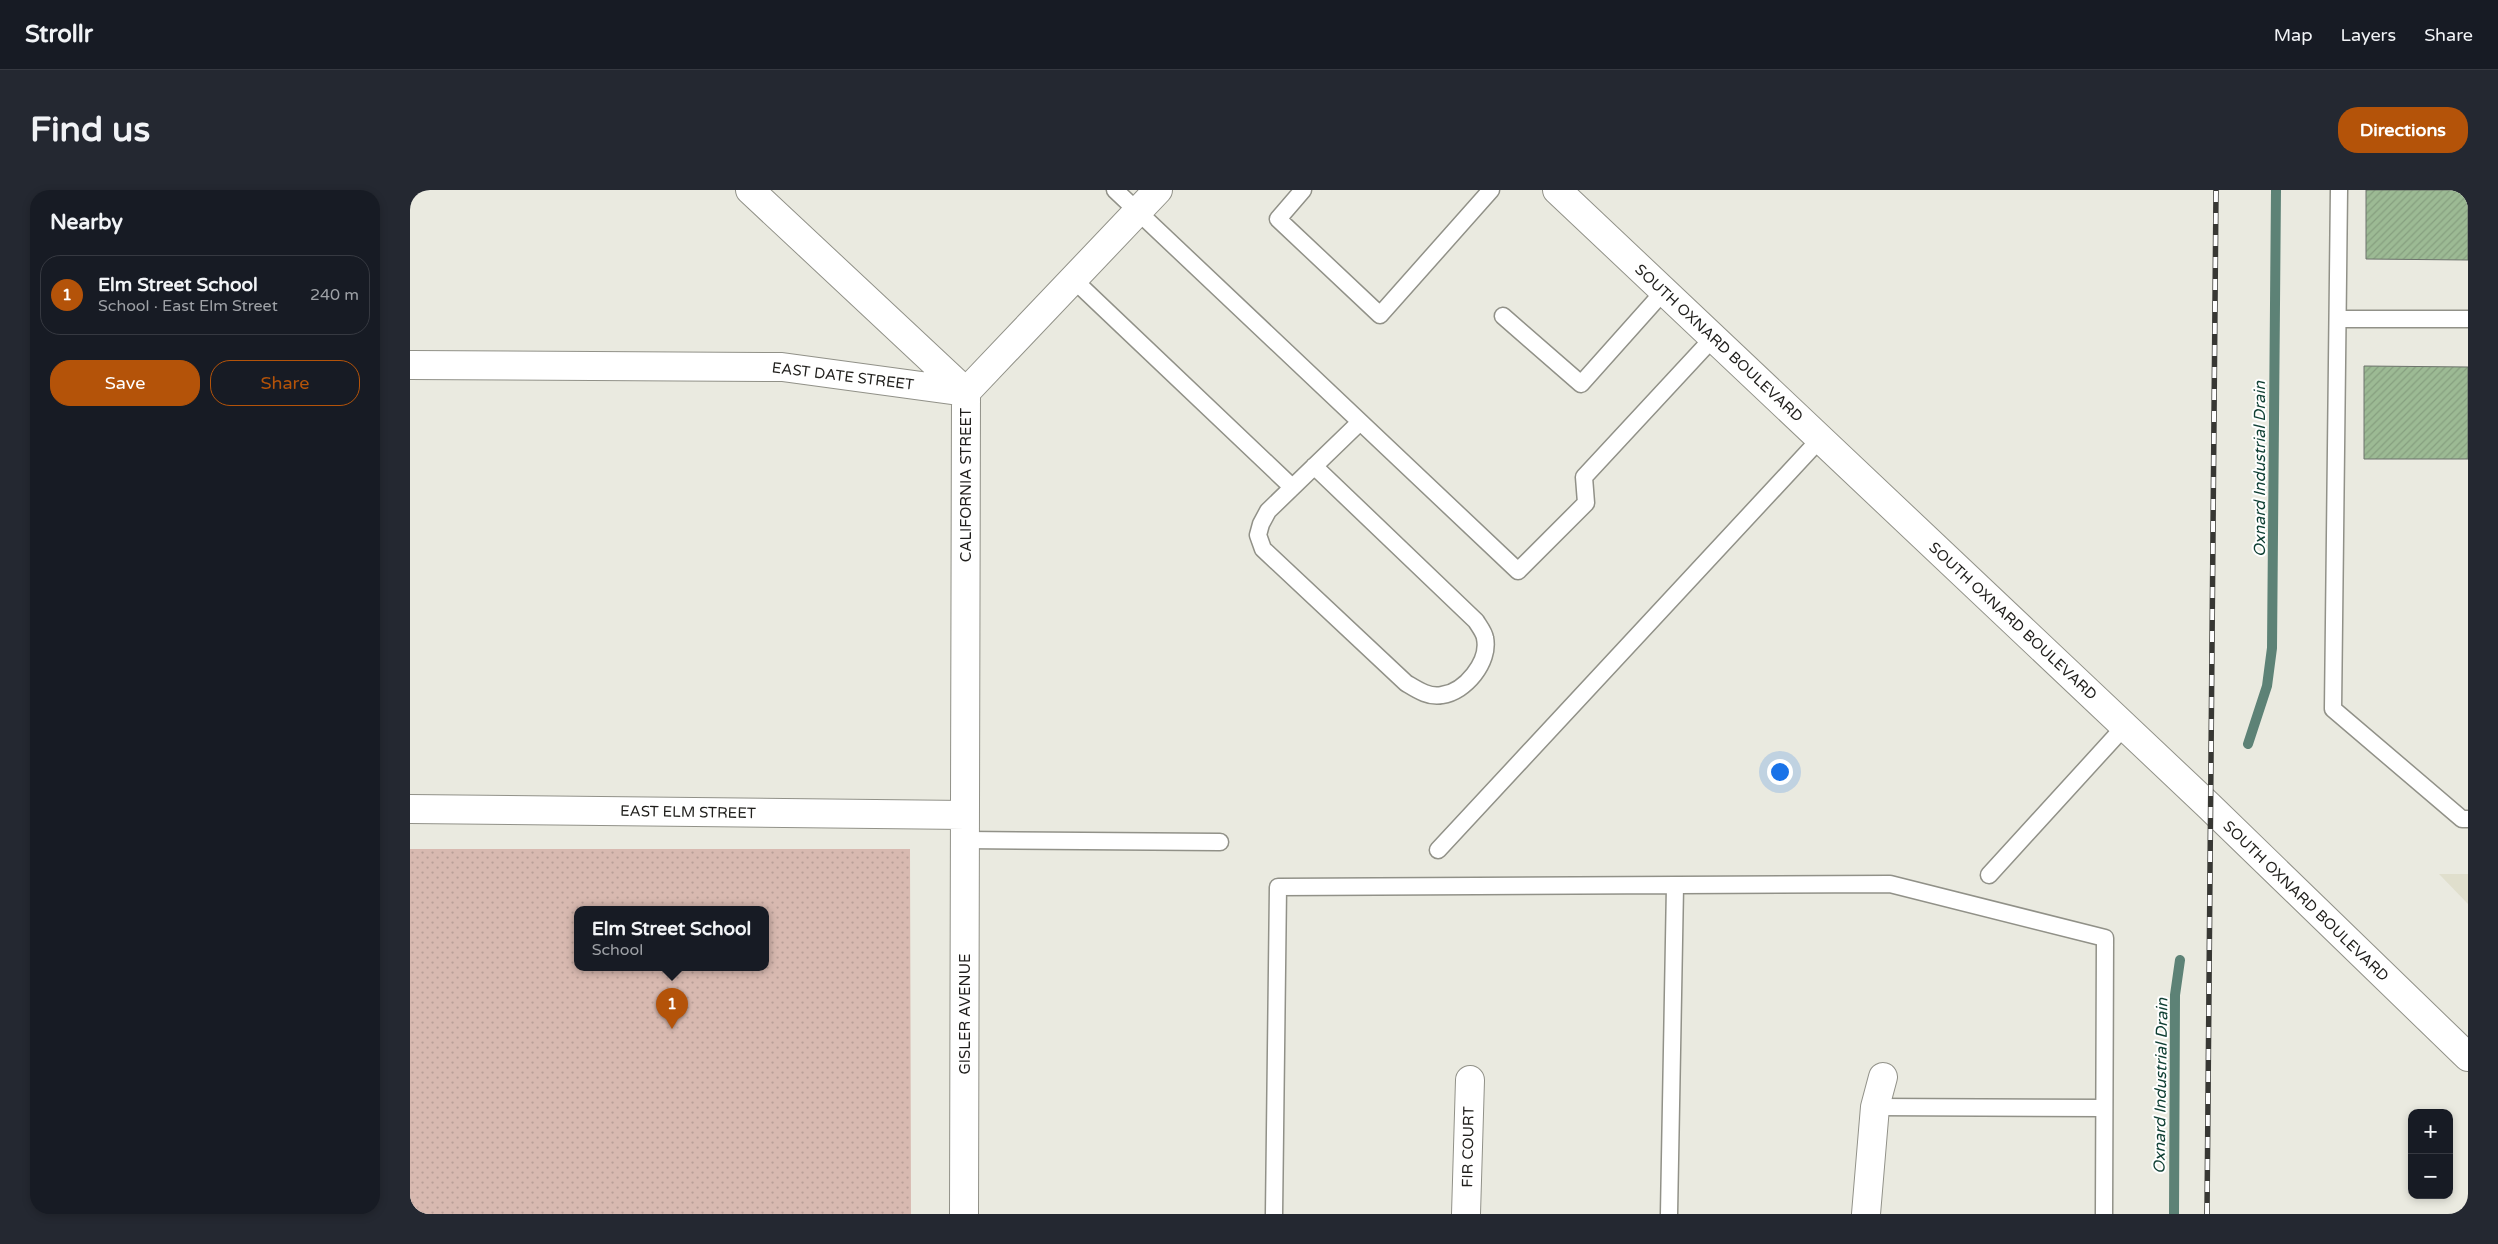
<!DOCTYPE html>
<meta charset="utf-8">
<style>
body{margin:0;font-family:"Varela Round",sans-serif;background:#242831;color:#f1f3f6}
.controls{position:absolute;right:15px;bottom:15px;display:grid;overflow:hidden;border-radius:10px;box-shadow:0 2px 8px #0003}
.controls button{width:45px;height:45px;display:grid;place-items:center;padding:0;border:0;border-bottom:1px solid #363941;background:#171b24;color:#f1f3f6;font:25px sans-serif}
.you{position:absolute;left:1369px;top:581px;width:18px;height:18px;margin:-12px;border:4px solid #fff;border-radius:50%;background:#1a73e8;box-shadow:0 0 0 8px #1a73e833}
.badge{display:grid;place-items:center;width:32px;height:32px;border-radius:50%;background:#b45309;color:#fff;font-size:16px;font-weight:700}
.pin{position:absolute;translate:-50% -41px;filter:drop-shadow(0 1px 2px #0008)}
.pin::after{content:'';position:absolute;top:26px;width:18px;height:15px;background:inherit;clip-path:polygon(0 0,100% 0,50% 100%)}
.popup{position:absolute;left:164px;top:716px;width:195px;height:65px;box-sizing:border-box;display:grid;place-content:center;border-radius:10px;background:#171b24;filter:drop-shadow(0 1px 4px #0005);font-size:16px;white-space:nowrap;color:#9ea1a6}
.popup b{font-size:19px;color:#f1f3f6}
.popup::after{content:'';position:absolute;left:50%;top:100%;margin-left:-10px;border:10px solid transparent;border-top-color:#171b24}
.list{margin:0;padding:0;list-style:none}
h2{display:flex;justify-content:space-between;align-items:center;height:65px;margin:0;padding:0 20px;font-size:21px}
h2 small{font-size:16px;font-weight:400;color:#9ea1a6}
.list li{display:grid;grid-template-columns:32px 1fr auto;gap:15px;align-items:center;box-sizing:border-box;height:80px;margin:0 10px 10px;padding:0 10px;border:1px solid #363941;border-radius:20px}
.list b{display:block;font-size:19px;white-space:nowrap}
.list p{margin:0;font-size:16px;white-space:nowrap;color:#9ea1a6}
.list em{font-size:16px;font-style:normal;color:#9ea1a6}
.actions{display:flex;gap:10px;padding:15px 20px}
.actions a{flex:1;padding:11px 0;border:1px solid #b45309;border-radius:20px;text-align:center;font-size:18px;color:#b45309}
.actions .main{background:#b45309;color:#fff}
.map{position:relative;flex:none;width:2058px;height:1024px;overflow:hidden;border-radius:20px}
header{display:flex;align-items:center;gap:30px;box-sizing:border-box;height:70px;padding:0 25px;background:#171b24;border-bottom:1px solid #363941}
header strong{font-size:24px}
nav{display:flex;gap:28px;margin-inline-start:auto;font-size:18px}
.intro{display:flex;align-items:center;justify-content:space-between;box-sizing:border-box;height:120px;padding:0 30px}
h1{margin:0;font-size:35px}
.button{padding:12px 22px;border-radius:20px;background:#b45309;color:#fff;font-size:18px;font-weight:700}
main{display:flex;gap:30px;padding:0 30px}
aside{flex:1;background:#171b24;border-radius:20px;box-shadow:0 2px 8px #0003}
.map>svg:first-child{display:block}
.built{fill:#e0dfcd}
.grass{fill:url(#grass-dots);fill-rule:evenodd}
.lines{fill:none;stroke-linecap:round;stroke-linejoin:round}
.stream{stroke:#5d8276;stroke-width:10}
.building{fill:url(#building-hatch);stroke:#6d736c}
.lane-casing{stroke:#919188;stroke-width:19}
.street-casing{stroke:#919188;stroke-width:30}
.primary-casing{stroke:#919188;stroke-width:30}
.lane{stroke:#fff;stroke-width:16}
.street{stroke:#fff;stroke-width:28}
.primary{stroke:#fff;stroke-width:28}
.rail-casing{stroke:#373733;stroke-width:5.5}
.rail{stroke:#fff;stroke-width:4;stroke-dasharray:11;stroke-linecap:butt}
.labels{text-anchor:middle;stroke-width:4;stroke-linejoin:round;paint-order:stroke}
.street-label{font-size:15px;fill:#201f1c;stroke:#fff}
.water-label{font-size:16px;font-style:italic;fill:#0f3f33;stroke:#fff}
</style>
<header>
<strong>Strollr</strong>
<nav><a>Map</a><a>Layers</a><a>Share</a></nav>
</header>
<div class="intro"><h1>Find us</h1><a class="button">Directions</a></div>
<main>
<aside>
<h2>Nearby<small></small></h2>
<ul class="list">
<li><span class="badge">1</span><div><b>Elm Street School</b><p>School · East Elm Street</p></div><em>240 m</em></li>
</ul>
<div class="actions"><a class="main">Save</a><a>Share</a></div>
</aside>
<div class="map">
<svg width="2058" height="1024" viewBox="0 0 2058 1024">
<defs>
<pattern id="grass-dots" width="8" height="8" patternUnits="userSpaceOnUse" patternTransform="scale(1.25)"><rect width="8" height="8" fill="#d8b9b0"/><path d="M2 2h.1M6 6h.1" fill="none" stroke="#b99f97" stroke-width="1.8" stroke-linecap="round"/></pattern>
<pattern id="building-hatch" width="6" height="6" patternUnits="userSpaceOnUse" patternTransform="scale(1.25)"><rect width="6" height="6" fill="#9cba94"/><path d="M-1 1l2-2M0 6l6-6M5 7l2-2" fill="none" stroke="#869f7f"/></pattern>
</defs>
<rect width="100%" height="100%" fill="#eaeae0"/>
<path class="built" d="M2029 684H2058V714Z"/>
<path class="grass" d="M0 659H500L501 1024H0ZM168 720H356V778H168Z"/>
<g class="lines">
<path class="stream" d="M1838 554 1857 496 1862 458 1866 0
M1764 1024 1765 805 1770 770"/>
</g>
<path class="building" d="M1956 0H2058V70L1956 69Z
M1954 176 2058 177V269H1954Z"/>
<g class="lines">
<g class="lane-casing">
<path id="lane" d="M705 0 1108 381 1176 313 1174 287 1303 148
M893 0 868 29 970 125 1081 0
M1929 0 1923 519 2052 629H2058
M663 89 882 297
M1093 126 1171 194 1254 101
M1928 129H2058
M904 276 1066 431C1069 436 1074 442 1075 448 1080 472 1055 502 1032 505 1019 508 1006 499 996 493L853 359 848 345 851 334 858 321 950 232
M555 650 810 652
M1028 660 1410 249
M1579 685 1715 536
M1465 917 1694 918
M864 1024 868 697 1480 694 1695 748 1694 1024
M1259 1024 1265 696"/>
</g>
<g class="street-casing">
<path id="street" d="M340 0 556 202 554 1024
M0 175 372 177 556 202 748 0
M0 619 555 625
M1056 1024 1060 890
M1456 1024 1465 917 1473 887"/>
</g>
<g class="primary-casing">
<path id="primary" d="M1147 0 1799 616 2058 867"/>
</g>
<use href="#lane" class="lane"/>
<use href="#street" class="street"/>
<use href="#primary" class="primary"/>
<g class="rail-casing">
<path id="rail" d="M1797 1024 1806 0"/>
</g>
<use href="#rail" class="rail"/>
</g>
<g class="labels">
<g class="street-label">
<text transform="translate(1309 153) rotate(43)" y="5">SOUTH OXNARD BOULEVARD</text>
<text transform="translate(433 186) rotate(7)" y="5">EAST DATE STREET</text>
<text transform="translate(556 295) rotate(-90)" y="5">CALIFORNIA STREET</text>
<text transform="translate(1603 431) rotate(43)" y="5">SOUTH OXNARD BOULEVARD</text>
<text transform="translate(278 622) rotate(1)" y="5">EAST ELM STREET</text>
<text transform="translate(1896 711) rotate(44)" y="5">SOUTH OXNARD BOULEVARD</text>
<text transform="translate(555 824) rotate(-90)" y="5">GISLER AVENUE</text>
<text transform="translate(1058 957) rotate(-89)" y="5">FIR COURT</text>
</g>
<g class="water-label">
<text transform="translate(1849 279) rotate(-90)" y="6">Oxnard Industrial Drain</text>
<text transform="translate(1750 896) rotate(-89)" y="6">Oxnard Industrial Drain</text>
</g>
</g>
</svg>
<div class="controls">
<button>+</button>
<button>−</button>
</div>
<div class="you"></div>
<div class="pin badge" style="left:262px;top:839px">1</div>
<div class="popup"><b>Elm Street School</b>School</div>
</div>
</main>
